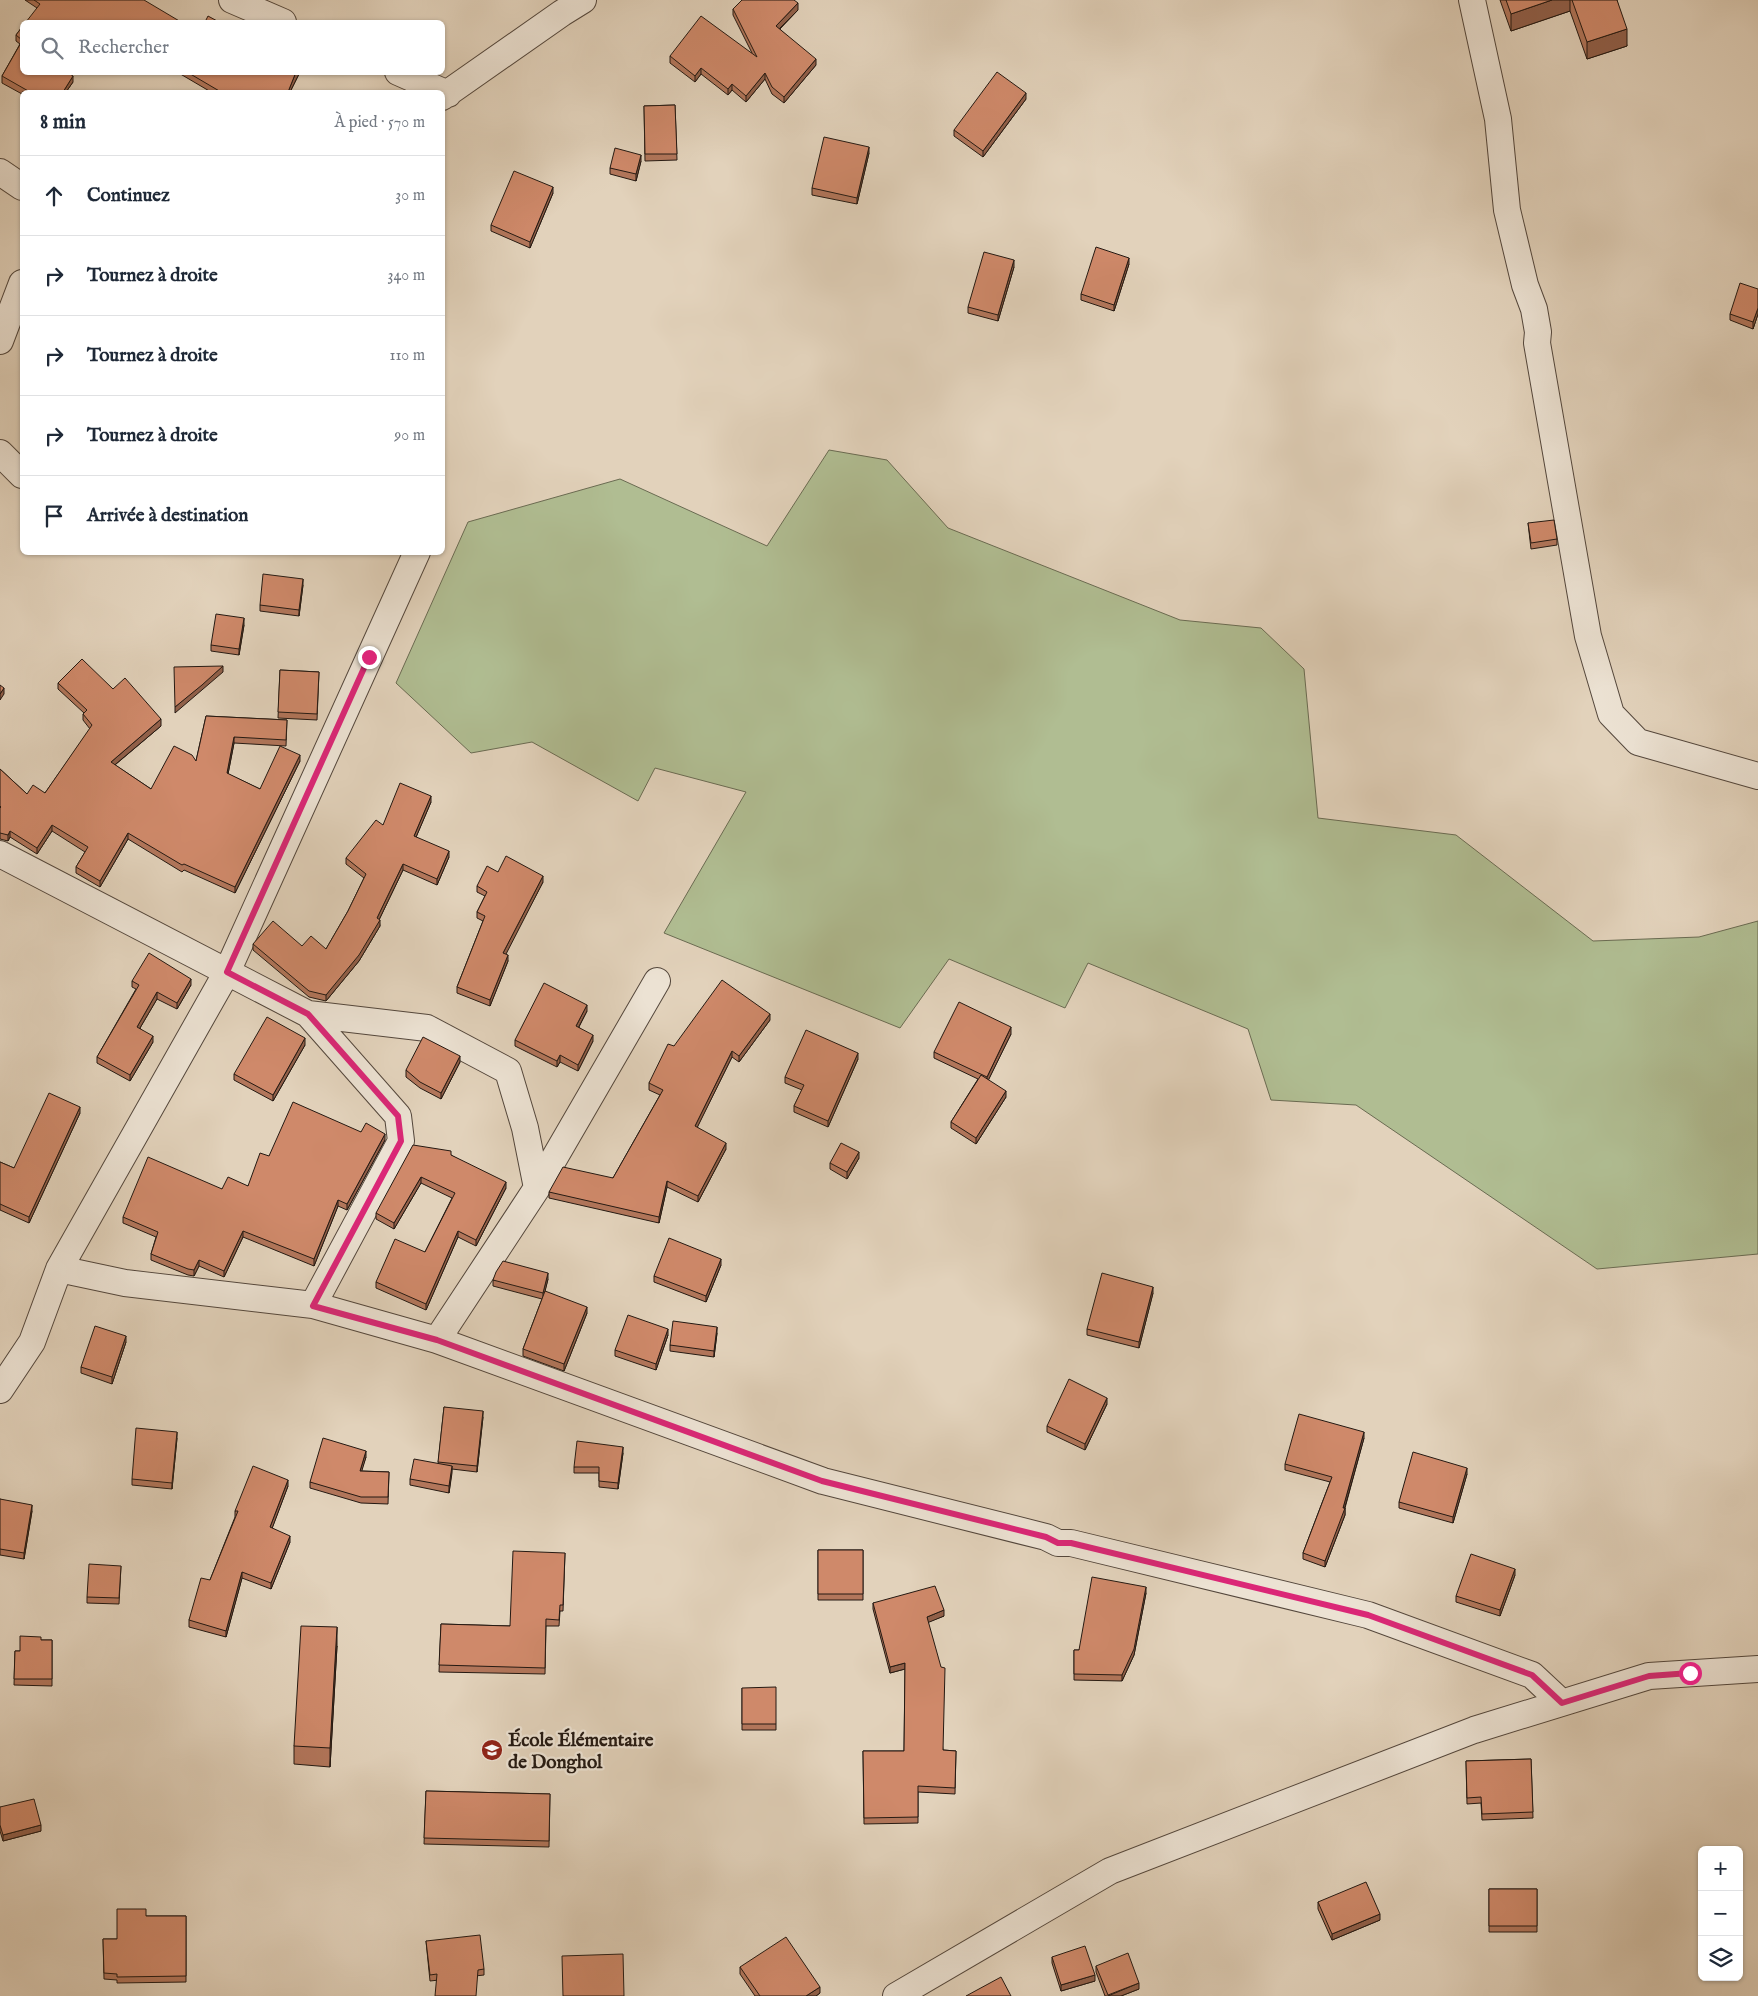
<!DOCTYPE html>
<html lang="fr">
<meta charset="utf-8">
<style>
body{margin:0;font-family:"IM FELL English",serif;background:#f6f6f7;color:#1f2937}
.controls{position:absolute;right:15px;bottom:15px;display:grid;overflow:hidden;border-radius:8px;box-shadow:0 1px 4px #0004}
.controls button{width:45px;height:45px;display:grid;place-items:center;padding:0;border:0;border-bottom:1px solid #e0e1e3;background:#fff;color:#1f2937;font:25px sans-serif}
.stop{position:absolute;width:15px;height:15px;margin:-11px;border:4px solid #db2777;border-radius:50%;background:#fff}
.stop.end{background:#db2777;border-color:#fff;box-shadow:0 1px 5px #0008}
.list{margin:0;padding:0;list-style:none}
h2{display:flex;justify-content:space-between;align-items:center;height:65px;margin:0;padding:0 20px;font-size:21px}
h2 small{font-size:16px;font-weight:400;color:#747a83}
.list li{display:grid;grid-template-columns:32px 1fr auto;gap:15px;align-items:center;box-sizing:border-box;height:80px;padding:0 20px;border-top:1px solid #e0e1e3}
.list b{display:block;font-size:19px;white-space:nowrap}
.list em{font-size:16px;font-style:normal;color:#747a83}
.icon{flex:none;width:28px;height:28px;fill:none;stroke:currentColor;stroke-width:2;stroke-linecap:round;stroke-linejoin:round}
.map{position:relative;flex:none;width:1758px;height:1996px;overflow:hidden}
.search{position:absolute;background:#fff;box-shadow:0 1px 4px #0004;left:20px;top:20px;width:425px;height:55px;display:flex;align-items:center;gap:12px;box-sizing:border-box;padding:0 18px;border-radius:8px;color:#747a83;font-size:19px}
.panel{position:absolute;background:#fff;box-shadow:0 1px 4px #0004;left:20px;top:90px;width:425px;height:465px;border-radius:8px}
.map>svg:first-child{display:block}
.green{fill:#b0bd92;stroke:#6a6b52}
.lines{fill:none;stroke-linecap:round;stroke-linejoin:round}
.minor-casing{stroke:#54473c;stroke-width:28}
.minor{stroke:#ece2d3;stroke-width:26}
.wall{fill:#b2765b;stroke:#241912}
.shaded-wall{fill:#91604a;stroke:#241912}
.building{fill:#cf896a;stroke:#241912}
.route{stroke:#db2777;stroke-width:6}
.labels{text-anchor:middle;stroke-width:4.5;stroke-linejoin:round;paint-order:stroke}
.poi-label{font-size:19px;font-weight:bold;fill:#241912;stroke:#ece2d3;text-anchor:start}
</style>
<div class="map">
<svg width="1758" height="1996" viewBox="0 0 1758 1996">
<rect width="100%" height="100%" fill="#e2d2bb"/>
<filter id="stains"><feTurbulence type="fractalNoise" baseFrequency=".004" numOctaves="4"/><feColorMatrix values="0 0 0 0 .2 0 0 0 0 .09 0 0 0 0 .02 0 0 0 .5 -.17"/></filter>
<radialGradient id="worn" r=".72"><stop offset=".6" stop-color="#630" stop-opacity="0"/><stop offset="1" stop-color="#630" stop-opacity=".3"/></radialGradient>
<path class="green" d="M829 450 887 460 948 528 1180 620 1261 628 1304 669 1318 818 1456 835 1593 941 1699 937 1758 921V1254L1597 1269 1356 1105 1271 1100 1248 1029 1088 963 1065 1008 949 959 900 1028 664 933 746 792 655 768 638 801 532 742 471 753 396 683 468 522 620 479 767 546Z"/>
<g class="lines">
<g class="minor-casing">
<path id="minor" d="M232 0 283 22
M1472 0 1498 119 1507 210 1525 285 1534 309 1538 332 1537 343 1588 636 1611 714 1638 742 1758 776
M398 72 448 94
M442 97 562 13 583 0
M0 172 22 187
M0 341 22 283
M0 453 22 475
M0 854 308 1014 427 1028 508 1071 525 1128 537 1188
M308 1014 398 1116 401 1141 313 1305
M59 1269 125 1283 313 1305 437 1340 823 1481 1046 1537 1058 1543H1071L1368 1615 1532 1675 1562 1703
M437 1340 537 1188 657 981
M0 1390 32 1342 59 1269 227 972 417 552
M896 1996 1110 1871 1474 1730 1649 1676 1758 1669"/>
</g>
<use href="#minor" class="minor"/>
</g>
<path class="wall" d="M25 0H144L37 8Z
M1500 0H1617L1627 46 1587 59 1570 11 1511 31Z
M733 9 798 10 780 29 816 65 784 103 772 94 765 79 746 102 732 90 728 95 701 74 695 82 670 63V56L752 53 733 15Z
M22 27V72L73 82 66 92H22V94L2 83V76L20 44 16 41V35Z
M177 72H299V74L290 92H211Z
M1026 99 983 157 954 136V130Z
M675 105 677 160 645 161 644 106Z
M869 153 857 204 812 195V188Z
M641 161 636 181 610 174V168Z
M553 193 530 248 491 231V225Z
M1129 264 1114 311 1081 300V294Z
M1014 267 998 321 968 313V307Z
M1758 289V314L1753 329 1730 320V314Z
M1528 523 1557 539V545L1531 549Z
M303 585 299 616 260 611V605Z
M244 625 239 655 211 651V645Z
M280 670 319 672 317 720 278 718Z
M58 683 113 689 161 726 115 765 151 789 196 761 206 716 287 720 286 746 234 743 228 774 260 789 300 761 235 893 184 870 182 872 128 839 100 887 76 873V867L85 852 52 831 37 854 10 837 8 841 0 839V769L27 794 45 793 90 729 83 720V714L84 713 58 689Z
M431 802 416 837 449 857 437 885 403 870 379 920 380 926 359 961 326 1001 309 997 253 950V944L302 946 326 949 348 911 364 878 346 864V858L383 825Z
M498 872 543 882 505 954 508 961 490 1006 457 993V987L483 921 477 918V912L485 896 477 892V886Z
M132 981 191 985 177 1009 157 999 140 1028 153 1042 130 1081 97 1063V1057L136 989 132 987Z
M587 1011 579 1027 593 1041 578 1071 560 1062 557 1067 515 1046V1040Z
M770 1020 739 1062 732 1057 697 1127 726 1149 698 1202 667 1187 659 1223 549 1198V1192L613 1178 660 1095 649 1090V1083L674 1046Z
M1011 1034 988 1080 1006 1097 976 1144 951 1128V1122L978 1079 934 1058V1052Z
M305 1045 273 1101 234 1080V1074Z
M858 1059 828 1127 794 1112V1106L802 1090 785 1083V1077Z
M460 1062 441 1099 420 1088 406 1077V1070Z
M80 1113 29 1223 0 1210V1162L14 1168Z
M361 1132 385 1140 347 1210 338 1206 314 1266 243 1237 224 1277 199 1266 194 1276 188 1275 151 1260V1254L156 1237 123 1223V1217L222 1189 248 1186 269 1156Z
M451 1155 506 1188 476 1246 458 1237 426 1310 376 1288V1282L425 1252 452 1198 421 1183 394 1229 376 1219V1213Z
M859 1158 847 1179 830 1169V1163Z
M721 1265 706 1302 654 1282V1276Z
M548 1279 544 1294 587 1313 564 1371 523 1356V1349L542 1299 493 1286V1280Z
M1153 1293 1139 1348 1087 1335V1329Z
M717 1333 714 1357 670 1351V1345Z
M668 1335 656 1370 615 1356V1350Z
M126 1342 112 1384 81 1373V1367Z
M1107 1404 1085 1450 1047 1432V1426Z
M444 1407 483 1417 477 1472 452 1469 449 1493 410 1485V1479L438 1464Z
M177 1438 172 1489 132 1485V1479Z
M1364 1438 1345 1508V1515L1325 1567 1303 1559V1553L1330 1482 1285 1470V1464Z
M623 1453 618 1489 599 1487V1473H574V1467Z
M366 1457 361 1471 389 1472 388 1504 361 1503 310 1488V1482Z
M1467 1474 1453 1523 1399 1508V1502Z
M288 1486 272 1528 290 1542 271 1589 242 1578 226 1637 189 1627V1620L210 1580 235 1517V1511Z
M0 1499 32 1511 24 1559 0 1555Z
M818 1550H863V1600H818Z
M565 1553 563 1611H560L559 1626H546L545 1674 439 1672 441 1624 510 1626Z
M121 1566 119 1604 87 1603V1597Z
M1515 1575 1500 1616 1456 1602V1596Z
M1146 1593 1134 1655 1122 1681 1074 1680V1650H1079Z
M873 1603 944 1616 928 1622 943 1750 956 1751 955 1794 918 1792V1823L864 1824 863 1751H904L905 1669 890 1673 873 1609Z
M41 1640H52V1686L14 1685 15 1651H20Z
M337 1646 330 1767 294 1764V1746Z
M742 1688 776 1724V1730H742Z
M1531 1759 1533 1818 1482 1820 1481 1803 1467 1804 1466 1761Z
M426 1791 550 1794 549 1847 424 1844Z
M0 1807 41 1831 3 1841 0 1831Z
M1489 1889H1537V1932H1489Z
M1318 1902 1380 1920 1332 1940 1318 1909Z
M146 1916H186V1982L117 1983V1980L104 1979 103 1939H117Z
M426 1941 484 1969V1975L430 1981Z
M1052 1957 1095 1981 1061 1991 1052 1963Z
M1096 1966 1139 1989 1121 1996H1105L1096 1972Z
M740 1967 820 1993 816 1996H755L740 1974Z"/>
<path class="shaded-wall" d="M1552 0H1570V11L1511 31V14Z
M798 3V10L776 32V26Z
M1627 29V46L1587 59V42Z
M816 59V65L784 103V97Z
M701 68V74L695 82V76Z
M296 72H299V74L290 92H288Z
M765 73V79L746 102V96Z
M73 76V82L66 92H63Z
M732 84V90L728 95V89Z
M1026 93V99L983 157V151Z
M869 147V153L857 204V198Z
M641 155V161L636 181V174Z
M553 187V193L530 248V242Z
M1129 258V264L1114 311V305Z
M1014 260V267L998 321V315Z
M1758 308V314L1753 329V322Z
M303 579V585L299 616V610Z
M244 618V625L239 655V649Z
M223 666V672L175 713V707Z
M4 688V694L0 700V694Z
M161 719V726L111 768V762Z
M234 737V743L227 779V773Z
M300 755V761L235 893V887Z
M431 796V802L414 842V836Z
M52 825V831L37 854V848Z
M10 831V837L8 841V835Z
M128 833V839L100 887V881Z
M449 851V857L437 885V879Z
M403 864V870L377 924V918Z
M543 876V882L503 960V953Z
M380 920V926L359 961 326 1001V995Z
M508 955V961L490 1006V1000Z
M191 979V985L177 1009V1003Z
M157 992V999L137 1033V1027Z
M587 1005V1011L576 1032V1026Z
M770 1014V1020L739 1062V1056Z
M1011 1027V1034L987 1083V1077Z
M593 1035V1041L578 1071V1065Z
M153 1036V1042L130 1081V1075Z
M305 1038V1045L273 1101V1095Z
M732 1051V1057L695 1132V1126Z
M858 1053V1059L828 1127V1121Z
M560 1055V1062L557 1067V1061Z
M460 1056V1062L441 1099V1093Z
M1006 1091V1097L976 1144V1138Z
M80 1107V1113L29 1223V1217Z
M385 1134V1140L347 1210V1204Z
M726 1143V1149L698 1202V1196Z
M859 1152V1158L847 1179V1172Z
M421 1177V1183L394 1229V1223Z
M667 1181V1187L659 1223V1217Z
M506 1182V1188L476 1246V1240Z
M338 1200V1206L314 1266V1259Z
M243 1231V1237L224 1277V1271Z
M458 1231V1237L426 1310V1304Z
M721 1259V1265L706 1302V1296Z
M199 1260V1266L194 1276V1270Z
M548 1273V1279L543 1300V1293Z
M1153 1287V1293L1139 1348V1342Z
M587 1307V1313L564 1371V1364Z
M717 1327V1333L714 1357V1351Z
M668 1329V1335L656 1370V1364Z
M126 1336V1342L112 1384V1377Z
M1107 1398V1404L1085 1450V1444Z
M483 1411V1417L477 1472V1466Z
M177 1432V1438L172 1489V1483Z
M1364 1432V1438L1344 1510 1345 1508V1515L1325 1567V1561L1343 1508Z
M623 1447V1453L618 1489V1483Z
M366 1451V1457L360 1477V1471Z
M452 1466V1473L449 1493V1486Z
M1467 1468V1474L1453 1523V1517Z
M288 1480V1486L270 1534V1527Z
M32 1505V1511L24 1559V1553Z
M290 1536V1542L271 1589V1583Z
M1515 1569V1575L1500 1616V1610Z
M242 1572V1578L226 1637V1631Z
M1146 1587V1593L1134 1655 1122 1681V1675Z
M944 1610V1616L927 1623V1617Z
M337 1627V1646L330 1767V1748Z
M905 1663V1669L890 1673V1667Z
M41 1825V1831L3 1841V1835Z
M1380 1914V1920L1332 1940V1934Z
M1095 1975V1981L1061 1991V1985Z
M1139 1983V1989L1121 1996H1108Z
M820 1987V1993L816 1996H806Z"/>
<path class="building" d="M34 0H144L181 22H26L40 4Z
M742 0H794L798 3 776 26 816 59 784 97 772 87 765 73 746 96 732 84 728 89 701 68 695 76 670 56 701 16 757 57 733 9Z
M1506 0H1552L1511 14Z
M1572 0H1617L1627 29 1587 42Z
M208 16 219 22H205Z
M22 27V40L16 35Z
M22 41V72H67L73 76 63 92H30L2 76Z
M187 72H296L288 92H221Z
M997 72 1026 93 983 151 954 130Z
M675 105 677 154H645L644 106Z
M824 137 869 147 857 198 812 188Z
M615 148 641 155 636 174 610 168Z
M514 171 553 187 530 242 491 225Z
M1096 247 1129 258 1114 305 1081 294Z
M984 252 1014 260 998 315 968 307Z
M1740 283 1758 289V308L1753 322 1730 314Z
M1554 520 1557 539 1531 543 1528 523Z
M263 574 303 579 299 610 260 605Z
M216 614 244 618 239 649 211 645Z
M82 659 113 689 125 678 161 719 111 762 151 789 174 746 192 755 196 761 206 716 287 720 286 740 234 737 227 773 260 789 280 746 300 755 235 887 184 864 182 865 128 833 100 881 76 867 88 847 52 825 37 848 10 831 8 835 0 833V808L1 807 0 806V769L27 794 33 785 45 793 92 725 83 714 87 710 58 683Z
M223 666 202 685 175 707 174 667Z
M280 670 319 672 317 714 278 712Z
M0 685 4 688 0 694Z
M400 783 431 796 414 836 449 851 437 879 403 864 377 918 380 920 359 955 326 995 309 991 253 944 273 921 302 946 311 936 326 949 348 911 366 874 346 858 376 820 383 825Z
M506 856 543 876 503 953 508 955 490 1000 457 987 485 916 477 912 487 892 477 886 487 866 498 872Z
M149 953 191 979 177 1003 157 992 137 1027 153 1036 130 1075 97 1057 139 985 132 981Z
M722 980 770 1014 739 1056 732 1051 695 1126 726 1143 698 1196 667 1181 659 1217 549 1192 563 1167 613 1178 663 1090 649 1083 668 1044 674 1046Z
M544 983 587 1005 576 1026 593 1035 578 1065 560 1055 557 1061 515 1040Z
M959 1002 1011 1027 987 1077 934 1052Z
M267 1017 305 1038 273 1095 234 1074Z
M806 1030 858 1053 828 1121 794 1106 804 1085 785 1077Z
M423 1037 460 1056 441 1093 420 1082 406 1070Z
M981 1075 1006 1091 976 1138 951 1122Z
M49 1093 80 1107 29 1217 0 1204V1162L14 1168Z
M293 1102 361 1132 366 1123 385 1134 347 1204 338 1200 314 1259 243 1231 224 1271 199 1260 194 1270 188 1269 151 1254 158 1232 123 1217 148 1157 222 1189 228 1177 248 1186 260 1153 269 1156Z
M841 1143 859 1152 847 1172 830 1163Z
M413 1145 451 1151V1155L506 1182 476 1240 458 1231 426 1304 376 1282 395 1239 425 1252 455 1193 421 1177 394 1223 376 1213Z
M669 1238 721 1259 706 1296 654 1276Z
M503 1261 548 1273 543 1293 493 1280 496 1272Z
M1102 1273 1153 1287 1139 1342 1087 1329Z
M545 1291 587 1307 564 1364 523 1349Z
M628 1315 668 1329 656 1364 615 1350Z
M673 1321 717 1327 714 1351 670 1345Z
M95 1326 126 1336 112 1377 81 1367Z
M1069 1379 1107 1398 1085 1444 1047 1426Z
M444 1407 483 1411 477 1466 438 1462Z
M1299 1414 1364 1432 1343 1508H1345L1325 1561 1303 1553 1332 1477 1285 1464Z
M136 1428 177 1432 172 1483 132 1479Z
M323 1438 366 1451 360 1471 389 1472 388 1497H361L310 1482Z
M577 1441 623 1447 618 1483 599 1481V1467H574Z
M1413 1452 1467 1468 1453 1517 1399 1502Z
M414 1459 452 1466 449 1486 410 1479Z
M253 1466 288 1480 270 1527 290 1536 271 1583 242 1572 226 1631 189 1620 201 1578 210 1580 238 1511H235Z
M0 1499 32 1505 24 1553 0 1549Z
M818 1550H863V1594H818Z
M513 1551 565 1553 563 1605H560L559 1620 546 1619 545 1668 439 1665 441 1624 510 1626Z
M1471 1554 1515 1569 1500 1610 1456 1596Z
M89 1564 121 1566 119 1598 87 1597Z
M1092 1577 1146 1587 1134 1649 1122 1675 1074 1674V1650H1079Z
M935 1586 944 1610 927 1617 941 1667 945 1668 943 1750 956 1751 955 1788 918 1786V1817L864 1818 863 1751H904L905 1663 890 1667 873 1603Z
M301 1626 337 1627 330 1748 294 1746Z
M20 1636 41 1637V1640H52V1679H14L15 1651H20Z
M776 1687V1724H742V1688Z
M1531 1759 1533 1812 1482 1814 1481 1797 1467 1798 1466 1761Z
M426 1791 550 1794 549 1841 424 1838Z
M34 1799 41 1825 3 1835 0 1825V1807Z
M1366 1882 1380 1914 1332 1934 1318 1902Z
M1489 1889H1537V1926H1489Z
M117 1909H146V1916H186V1976L117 1977V1974L104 1973 103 1939H117Z
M480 1935 484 1969 478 1970 476 1996H435L437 1974 430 1975 426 1941Z
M786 1937 820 1987 806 1996H760L740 1967Z
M1085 1946 1095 1975 1061 1985 1052 1957Z
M1128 1953 1139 1983 1108 1995 1096 1966Z
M623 1954 624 1996H563L562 1956Z
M1001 1977 1011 1996H966Z"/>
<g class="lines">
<path class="route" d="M369 657 227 972 308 1014 398 1116 401 1141 313 1306 437 1340 822 1481 1046 1537 1058 1543H1071L1368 1615 1532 1675 1562 1703 1649 1676 1690 1673"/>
</g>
<defs>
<g id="school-disc" transform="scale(1.125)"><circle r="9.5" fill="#8f2418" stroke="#ece2d3"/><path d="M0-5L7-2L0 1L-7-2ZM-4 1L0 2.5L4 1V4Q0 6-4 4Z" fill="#fff"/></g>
</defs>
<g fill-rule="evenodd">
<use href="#school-disc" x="492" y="1750"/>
</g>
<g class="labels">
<g class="poi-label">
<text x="508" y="1746">École Élémentaire<tspan x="508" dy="22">de Donghol</tspan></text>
</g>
</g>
<rect width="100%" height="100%" filter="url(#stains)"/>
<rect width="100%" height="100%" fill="url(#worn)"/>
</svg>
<div class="controls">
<button>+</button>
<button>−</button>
<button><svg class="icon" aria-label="layers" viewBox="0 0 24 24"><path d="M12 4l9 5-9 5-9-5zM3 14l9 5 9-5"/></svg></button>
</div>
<div class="stop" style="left:1690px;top:1673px"></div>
<div class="stop end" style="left:369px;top:657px"></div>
<div class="search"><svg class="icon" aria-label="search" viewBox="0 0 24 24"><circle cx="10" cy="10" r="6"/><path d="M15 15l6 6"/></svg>Rechercher</div>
<section class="panel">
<h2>8 min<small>À pied · 570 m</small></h2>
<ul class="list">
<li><svg class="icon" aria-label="ahead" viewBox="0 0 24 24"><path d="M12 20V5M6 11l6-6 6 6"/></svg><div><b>Continuez</b></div><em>30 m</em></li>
<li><svg class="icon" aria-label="right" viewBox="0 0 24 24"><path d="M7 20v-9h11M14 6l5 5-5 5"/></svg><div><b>Tournez à droite</b></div><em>340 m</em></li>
<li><svg class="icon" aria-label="right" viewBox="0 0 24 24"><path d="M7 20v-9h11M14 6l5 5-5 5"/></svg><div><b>Tournez à droite</b></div><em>110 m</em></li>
<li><svg class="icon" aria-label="right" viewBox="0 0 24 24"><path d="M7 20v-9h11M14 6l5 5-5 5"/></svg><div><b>Tournez à droite</b></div><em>90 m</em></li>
<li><svg class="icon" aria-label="arrive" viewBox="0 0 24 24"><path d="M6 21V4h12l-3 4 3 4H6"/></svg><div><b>Arrivée à destination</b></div></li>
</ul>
</section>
</div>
